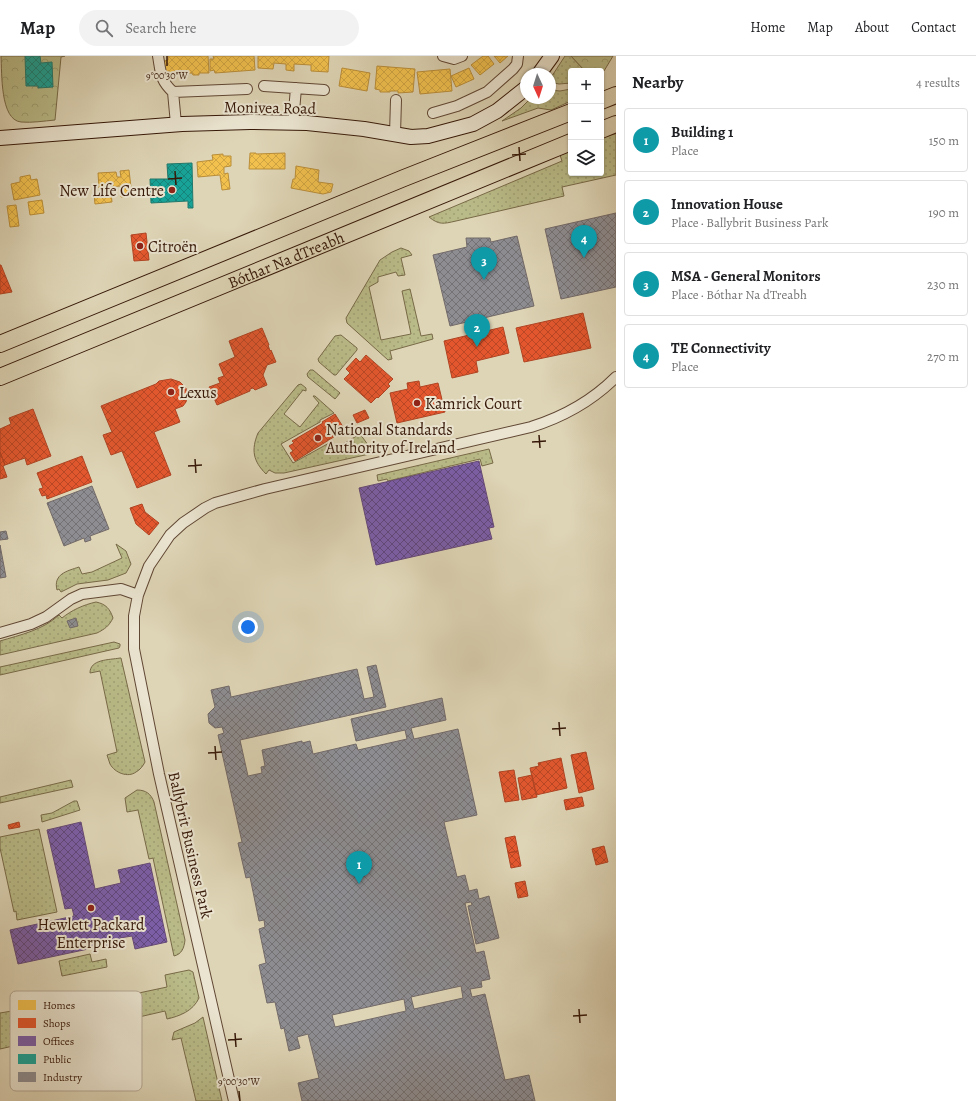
<!DOCTYPE html>
<meta charset="utf-8">
<style>
body{margin:0;font-family:Alegreya,serif;background:#f2f2f2;color:#202124}
.controls{position:absolute;right:12px;top:12px;display:grid;overflow:hidden;border-radius:4px;box-shadow:0 1px 3px #0004}
.controls button{width:36px;height:36px;display:grid;place-items:center;padding:0;border:0;border-bottom:1px solid #e0e0e0;background:#fff;color:#202124;font:20px sans-serif}
.compass{position:absolute;left:520px;top:12px;width:36px;height:36px;border-radius:50%;background:#fff;box-shadow:0 1px 3px #0004;rotate:176deg}
.you{position:absolute;left:248px;top:571px;width:14px;height:14px;margin:-10px;border:3px solid #fff;border-radius:50%;background:#1a73e8;box-shadow:0 0 0 6px #1a73e833}
.badge{display:grid;place-items:center;width:26px;height:26px;border-radius:50%;background:#b45309;color:#fff;font-size:13px;font-weight:700}
.pin{position:absolute;translate:-50% -33px;filter:drop-shadow(0 1px 2px #0008)}
.pin::after{content:'';position:absolute;top:21px;width:14px;height:12px;background:inherit;clip-path:polygon(0 0,100% 0,50% 100%)}
.list{margin:0;padding:0;list-style:none}
h2{display:flex;justify-content:space-between;align-items:center;height:52px;margin:0;padding:0 16px;font-size:17px}
h2 small{font-size:13px;font-weight:400;color:#757577}
.list li{display:grid;grid-template-columns:26px 1fr auto;gap:12px;align-items:center;box-sizing:border-box;height:64px;margin:0 8px 8px;padding:0 8px;border:1px solid #e0e0e0;border-radius:4px}
.list b{display:block;font-size:15px;white-space:nowrap}
.list p{margin:0;font-size:13px;white-space:nowrap;color:#757577}
.list em{font-size:13px;font-style:normal;color:#757577}
.icon{flex:none;width:22px;height:22px;fill:none;stroke:currentColor;stroke-width:2;stroke-linecap:round;stroke-linejoin:round}
.map{position:relative;flex:none;width:616px;height:1045px;overflow:hidden}
header{display:flex;align-items:center;gap:24px;box-sizing:border-box;height:56px;padding:0 20px;background:#fff;border-bottom:1px solid #e0e0e0}
header strong{font-size:19px}
nav{display:flex;gap:22px;margin-inline-start:auto;font-size:14px}
.search{width:280px;height:36px;background:#f2f2f2;display:flex;align-items:center;gap:10px;box-sizing:border-box;padding:0 14px;border-radius:22px;color:#757577;font-size:15px}
main{display:flex}
aside{flex:1;background:#fff}
.map>svg:first-child{display:block}
.grass{fill:url(#grass-dots);stroke:#786a48}
.forest{fill:url(#forest-crowns);stroke:#786a48}
.homes{fill:url(#homes-cross-hatch);stroke:#ba8e39}
.shops{fill:url(#shops-cross-hatch);stroke:#b04423}
.offices{fill:url(#offices-cross-hatch);stroke:#664977}
.public{fill:url(#public-cross-hatch);stroke:#20796d}
.industry{fill:url(#industry-cross-hatch);stroke:#736a69;fill-rule:evenodd}
.lines{fill:none;stroke-linecap:round;stroke-linejoin:round}
.minor-casing{stroke:#604734;stroke-width:12}
.secondary-casing{stroke:#361808;stroke-width:16}
.trunk-casing{stroke:#361808;stroke-width:18}
.minor{stroke:#eae4d0;stroke-width:10}
.secondary{stroke:#eae4d0;stroke-width:14}
.trunk{stroke:#ded5b6;stroke-width:16}
.ticks{fill:none;stroke:#361808;stroke-width:1.5}
.poi-dot{fill:#8f2418;stroke:#eae4d0;stroke-width:1.5}
.labels{text-anchor:middle;stroke-width:4;stroke-linejoin:round;paint-order:stroke}
.street-label{font-size:16px;fill:#361808;stroke:#eae4d0}
.poi-label{font-size:16px;fill:#361808;stroke:#eae4d0;text-anchor:start}
.key{fill:#eae4d0;stroke:#b4a794;stroke-width:1}
.key-label{font-size:11px;fill:#361808}
.ticks-label{font-size:10px;text-anchor:middle;fill:#361808;stroke:#eae4d0;stroke-width:4;stroke-linejoin:round;paint-order:stroke}
</style>
<header>
<strong>Map</strong>
<div class="search"><svg class="icon" aria-label="search" viewBox="0 0 24 24"><circle cx="10" cy="10" r="6"/><path d="M15 15l6 6"/></svg>Search here</div>
<nav><a>Home</a><a>Map</a><a>About</a><a>Contact</a></nav>
</header>
<main>
<div class="map">
<svg width="616" height="1045" viewBox="0 0 616 1045">
<defs>
<pattern id="grass-dots" width="8" height="8" patternUnits="userSpaceOnUse"><rect width="8" height="8" fill="#b9bb88"/><path d="M2 2h.1M6 6h.1" fill="none" stroke="#a0a074" stroke-width="1.8" stroke-linecap="round"/></pattern>
<pattern id="forest-crowns" width="20" height="18" patternUnits="userSpaceOnUse"><rect width="20" height="18" fill="#b9bb88"/><path d="M2 6a3 3 0 1 1 6 0M12 15a3 3 0 1 1 6 0" fill="none" stroke="#a0a074"/></pattern>
<pattern id="homes-cross-hatch" width="8" height="8" patternUnits="userSpaceOnUse"><rect width="8" height="8" fill="#f2c14e"/><path d="M0 0l8 8M0 8l8-8" fill="none" stroke="#d0a543"/></pattern>
<pattern id="shops-cross-hatch" width="8" height="8" patternUnits="userSpaceOnUse"><rect width="8" height="8" fill="#e4572e"/><path d="M0 0l8 8M0 8l8-8" fill="none" stroke="#ba4725"/></pattern>
<pattern id="offices-cross-hatch" width="8" height="8" patternUnits="userSpaceOnUse"><rect width="8" height="8" fill="#7b5ea7"/><path d="M0 0l8 8M0 8l8-8" fill="none" stroke="#60487e"/></pattern>
<pattern id="public-cross-hatch" width="8" height="8" patternUnits="userSpaceOnUse"><rect width="8" height="8" fill="#17a398"/><path d="M0 0l8 8M0 8l8-8" fill="none" stroke="#16847a"/></pattern>
<pattern id="industry-cross-hatch" width="8" height="8" patternUnits="userSpaceOnUse"><rect width="8" height="8" fill="#8d8d92"/><path d="M0 0l8 8M0 8l8-8" fill="none" stroke="#747275"/></pattern>
</defs>
<rect width="100%" height="100%" fill="#ded5b6"/>
<filter id="stains"><feTurbulence type="fractalNoise" baseFrequency=".005" numOctaves="4"/><feColorMatrix values="0 0 0 0 .2 0 0 0 0 .09 0 0 0 0 .02 0 0 0 .5 -.17"/></filter>
<radialGradient id="worn" r=".72"><stop offset=".6" stop-color="#630" stop-opacity="0"/><stop offset="1" stop-color="#630" stop-opacity=".3"/></radialGradient>
<path class="grass" d="M565 0H571L585 15H571V27L559 28 550 26V23Z
M571 33V45L551 54 538 52 502 65 521 52 531 42H550V34L560 35Z
M616 76V119L562 131 564 140 456 165C443 168 439 169 429 161L562 105 560 99 571 95V117H601V82Z
M401 192 409 195 412 199 401 202 405 219 398 220 396 216 378 221V226L369 231 381 284 411 278 402 235 410 233 421 280 432 278 433 283 390 295 392 303 388 304 347 267 346 262 380 204 392 196Z
M341 279 357 292V294L336 319H334L319 306 318 303 335 280Z
M310 314H313L340 337 335 343 308 321 307 318Z
M301 328 306 332V335L303 334 284 358 300 371 319 347 313 340H315L334 357 320 364V366L281 388 293 407 331 386 333 391 336 392 360 378 374 397 284 417H275L269 414 266 418C253 405 251 394 258 377L298 329Z
M489 393 493 407 482 410 480 403 388 425 387 423 378 425 377 419Z
M116 488 126 495 131 508 126 517 108 524 77 528 61 536 59 533 57 534C53 518 67 515 79 511L82 518 92 516 122 502Z
M96 546C106 548 110 553 113 562 109 570 105 573 97 577L0 599V585C20 579 43 574 59 559L62 562C72 554 83 549 96 546Z
M114 586 120 588V590L119 592 0 619V611Z
M120 602H121L145 706C143 710 140 714 136 716 128 722 115 717 110 708 109 705 108 702 107 699L117 696 100 615 90 617C90 603 109 604 120 602Z
M71 724 73 731 0 747V741Z
M137 734C146 734 151 738 154 746L185 884C184 892 182 898 174 900L153 802 149 803 138 754 127 756 125 742Z
M74 745H77L80 754 42 766 41 759 52 757Z
M39 773 57 856 17 864 16 855 14 856 0 792V781Z
M90 898 92 906 106 903 107 911 62 920 59 905Z
M189 914 193 916 199 942C193 955 180 960 167 963L165 955 0 993V957L24 953 26 961 167 931 165 919Z
M203 961 222 1045H196L181 982 172 984 174 976 195 967Z"/>
<path class="forest" d="M1 0H65L61 1 55 64C44 65 32 67 21 66 0 64 2 17 1 0Z
M571 0H613L604 15 601 16V15H585Z"/>
<path class="homes" d="M168 0H208L209 17H199V19H193L192 17 169 18V15L165 16 164 5 168 4Z
M213 0H254L255 14 215 17 214 14 210 15V3H214Z
M258 0H329L328 16 311 15V9L294 8V15L286 14V8L274 7 273 13 258 12Z
M483 0H488L494 8 480 19 471 9Z
M494 0H508L500 7Z
M377 10 415 13 413 36 398 37V35H390V36H380V34L375 33Z
M342 12 370 17 367 35 339 30Z
M469 12 474 23 456 31 451 20Z
M450 13 452 35 420 38 417 16Z
M250 97H256V98L285 97V113H249Z
M223 98V100H231V110L224 111V118L228 117 230 133 222 134 220 119 198 121 197 106 213 104 212 99Z
M296 110 319 114 318 126 333 128 331 136 323 138 291 132 293 123H295Z
M129 114 132 140 121 141 120 130 99 132 98 117 116 116 117 121H121L120 115Z
M30 119 31 124 37 123 40 139 14 144 11 128 20 126V121Z
M111 137 112 146 95 148 94 139Z
M42 144 44 157 30 159 28 146Z
M16 149 19 170 10 171 7 150Z"/>
<path class="shops" d="M146 177 149 204 134 205 131 179Z
M0 209H1L12 236 0 238Z
M583 257 591 292 524 306 516 272Z
M503 271 509 297 476 305 478 316 452 322 444 285Z
M262 272 269 289H268L270 295 271 294 276 306 267 309 263 319 267 329 255 334 253 332 250 333V335L217 349 209 331 220 327 218 322 224 320 219 308 235 301 229 285Z
M366 299 393 323 388 328 390 330 378 342 377 341 371 347 344 323 350 317 346 313 356 302 360 306Z
M171 323 180 326 186 332 187 341 186 346 183 350 175 353 180 366 154 376 171 419 137 432 122 395 111 399 103 379 112 376 101 350 156 328 159 325Z
M419 325 420 331 438 327 445 356 397 367 390 337 408 333 407 327Z
M33 353 51 400 27 409 25 402 5 409 0 396V373L11 368 9 362Z
M365 354 369 362 357 367 353 359Z
M335 358 345 374 295 405 290 397 293 395 289 390 294 387 292 385 323 367 322 366Z
M0 396 5 409 3 410 7 421 0 423Z
M82 400 92 426 47 443 46 439 42 440 39 433 43 432 37 417Z
M142 448 145 456 159 467 149 479 136 468 130 452Z
M586 696 594 733 579 737 571 699Z
M561 702 567 732 536 739 530 712 539 710 538 707Z
M514 714 519 744 505 746 499 716Z
M532 719 537 741 522 744 518 722Z
M582 741 584 750 566 754 564 744Z
M19 766 20 771 9 773 8 769Z
M515 780 518 795 508 797 505 782Z
M604 790 608 806 596 809 592 793Z
M518 795 521 810 511 812 508 797Z
M525 825 528 840 518 842 515 827Z"/>
<path class="offices" d="M479 405 494 471 489 472 492 483 376 509 359 432Z
M81 766 95 833 121 827 118 814 150 807 167 886 135 893 132 880 120 882 121 886 18 908 10 874 74 860 72 852 65 853 47 774Z"/>
<path class="public" d="M25 0H40L41 7 52 6 53 31 38 32V30H26Z
M192 107 193 152H188V145L151 147 150 123H168L167 108Z"/>
<path class="industry" d="M616 157V231L561 243 545 173Z
M517 180 534 250 450 270 433 199 467 191 466 182H490L491 186Z
M92 430 109 473 90 480 91 484 85 486 84 482 64 490 47 447Z
M6 475 8 483 0 484V476Z
M0 489 6 521 0 522Z
M76 562 78 570 70 572 67 565Z
M376 609 386 651 240 684 248 720 262 717 261 711 265 710 262 694 302 685V687L310 685 313 698 356 688 358 694 407 683 405 674 356 685 351 663 442 642 446 664 411 672 414 683 458 673 477 759 444 766 457 821 465 819 469 835 477 833 479 843 489 840 499 882 476 888 468 850 472 849 471 846 465 847 476 897 484 895 490 923 481 925 482 931 470 933 472 941 485 938 505 1024 529 1019 535 1045H302L298 1027 319 1022 308 978 297 981 300 992 289 995 284 972 281 973 275 946 267 947 259 909 266 907 259 873 265 871 264 864 259 865 250 821 246 822 238 787 242 786 218 679 224 677 222 671 215 672 209 667 208 658 215 651 211 634 229 630 231 641 357 613 364 643 374 641 367 611ZM461 930 463 942 414 953 411 941ZM404 943 406 955 335 971 332 959Z"/>
<g class="lines">
<g class="minor-casing">
<path id="minor" d="M158 0C161 17 160 24 173 36
M443 0 454 3 462 0
M264 30 324 34
M433 57 457 50 487 36 513 13 517 8 518 0
M293 67 296 32
M176 68 173 36 247 33
M395 78 396 44
M0 577 31 568 46 561 71 543 82 538 121 533 138 539
M234 1045 159 718 134 593V560L138 539 149 510 170 479 183 467 205 452 215 447 265 433 531 371C563 361 592 345 616 321"/>
</g>
<g class="secondary-casing">
<path id="secondary" d="M539 18 552 0
M0 82 182 68 250 66 307 67 364 73 411 81 428 80 473 68 497 55 526 32"/>
</g>
<g class="trunk-casing">
<g id="trunk">
<path d="M601 45 616 39"/>
<path d="M601 74 616 68"/>
<path d="M0 288 404 122 571 56"/>
<path id="s1" d="M0 321 571 86"/>
</g>
</g>
<use href="#minor" class="minor"/>
<use href="#secondary" class="secondary"/>
<use href="#trunk" class="trunk"/>
</g>
<path class="ticks" d="M167 0V10M519 91 520 105M512 99 526 98M175 115 176 129M168 123 182 122M539 379 540 392M532 386 546 385M195 403 196 417M188 410 202 409M559 666 560 680M552 673 566 672M215 690 216 704M208 697 222 696M579 953 580 967M573 960 587 959M235 977 236 991M228 984 242 983M239 1035 240 1045"/>
<g class="poi-dot">
<circle cx="172" cy="134" r="4"/>
<circle cx="140" cy="190" r="4"/>
<circle cx="171" cy="336" r="4"/>
<circle cx="417" cy="347" r="4"/>
<circle cx="318" cy="382" r="4"/>
<circle cx="91" cy="852" r="4"/>
</g>
<g class="labels">
<g class="street-label">
<text transform="translate(270 51) rotate(1)" y="6">Monivea Road</text>
<text dy="6" stroke="none"><textPath href="#s1" startOffset="309">Bóthar Na dTreabh</textPath></text>
<text transform="translate(191 789) rotate(77)" y="6">Ballybrit Business Park</text>
</g>
<g class="poi-label">
<text x="164" y="140" text-anchor="end">New Life Centre</text>
<text x="148" y="196">Citroën</text>
<text x="179" y="342">Lexus</text>
<text x="425" y="353">Kamrick Court</text>
<text x="326" y="379">National Standards<tspan x="326" dy="18">Authority of Ireland</tspan></text>
<text x="91" y="874" text-anchor="middle">Hewlett Packard<tspan x="91" dy="18">Enterprise</tspan></text>
</g>
</g>
<rect x="10" y="935" width="132" height="100" rx="6" class="key"/>
<rect x="18" y="944" width="18" height="10" fill="#f2c14e"/>
<rect x="18" y="962" width="18" height="10" fill="#e4572e"/>
<rect x="18" y="980" width="18" height="10" fill="#7b5ea7"/>
<rect x="18" y="998" width="18" height="10" fill="#17a398"/>
<rect x="18" y="1016" width="18" height="10" fill="#8d8d92"/>
<g class="key-label">
<text x="43" y="953">Homes</text>
<text x="43" y="971">Shops</text>
<text x="43" y="989">Offices</text>
<text x="43" y="1007">Public</text>
<text x="43" y="1025">Industry</text>
</g>
<g class="ticks-label">
<text x="167" y="23">9°00'30"W</text>
<text x="239" y="1029">9°00'30"W</text>
</g>
<rect width="100%" height="100%" filter="url(#stains)"/>
<rect width="100%" height="100%" fill="url(#worn)"/>
</svg>
<div class="controls">
<button>+</button>
<button>−</button>
<button><svg class="icon" aria-label="layers" viewBox="0 0 24 24"><path d="M12 4l9 5-9 5-9-5zM3 14l9 5 9-5"/></svg></button>
</div>
<svg class="compass" viewBox="-18 -18 36 36"><path d="M0-13l5 13h-10z" fill="#e53935"/><path d="M0 13l5-13h-10z" fill="#757577"/></svg>
<div class="you"></div>
<div class="pin badge" style="left:359px;top:828px;background:#0f9aa8">1</div>
<div class="pin badge" style="left:477px;top:291px;background:#0f9aa8">2</div>
<div class="pin badge" style="left:484px;top:224px;background:#0f9aa8">3</div>
<div class="pin badge" style="left:584px;top:202px;background:#0f9aa8">4</div>
</div>
<aside>
<h2>Nearby<small>4 results</small></h2>
<ul class="list">
<li><span class="badge" style="background:#0f9aa8">1</span><div><b>Building 1</b><p>Place</p></div><em>150 m</em></li>
<li><span class="badge" style="background:#0f9aa8">2</span><div><b>Innovation House</b><p>Place · Ballybrit Business Park</p></div><em>190 m</em></li>
<li><span class="badge" style="background:#0f9aa8">3</span><div><b>MSA - General Monitors</b><p>Place · Bóthar Na dTreabh</p></div><em>230 m</em></li>
<li><span class="badge" style="background:#0f9aa8">4</span><div><b>TE Connectivity</b><p>Place</p></div><em>270 m</em></li>
</ul>
</aside>
</main>
